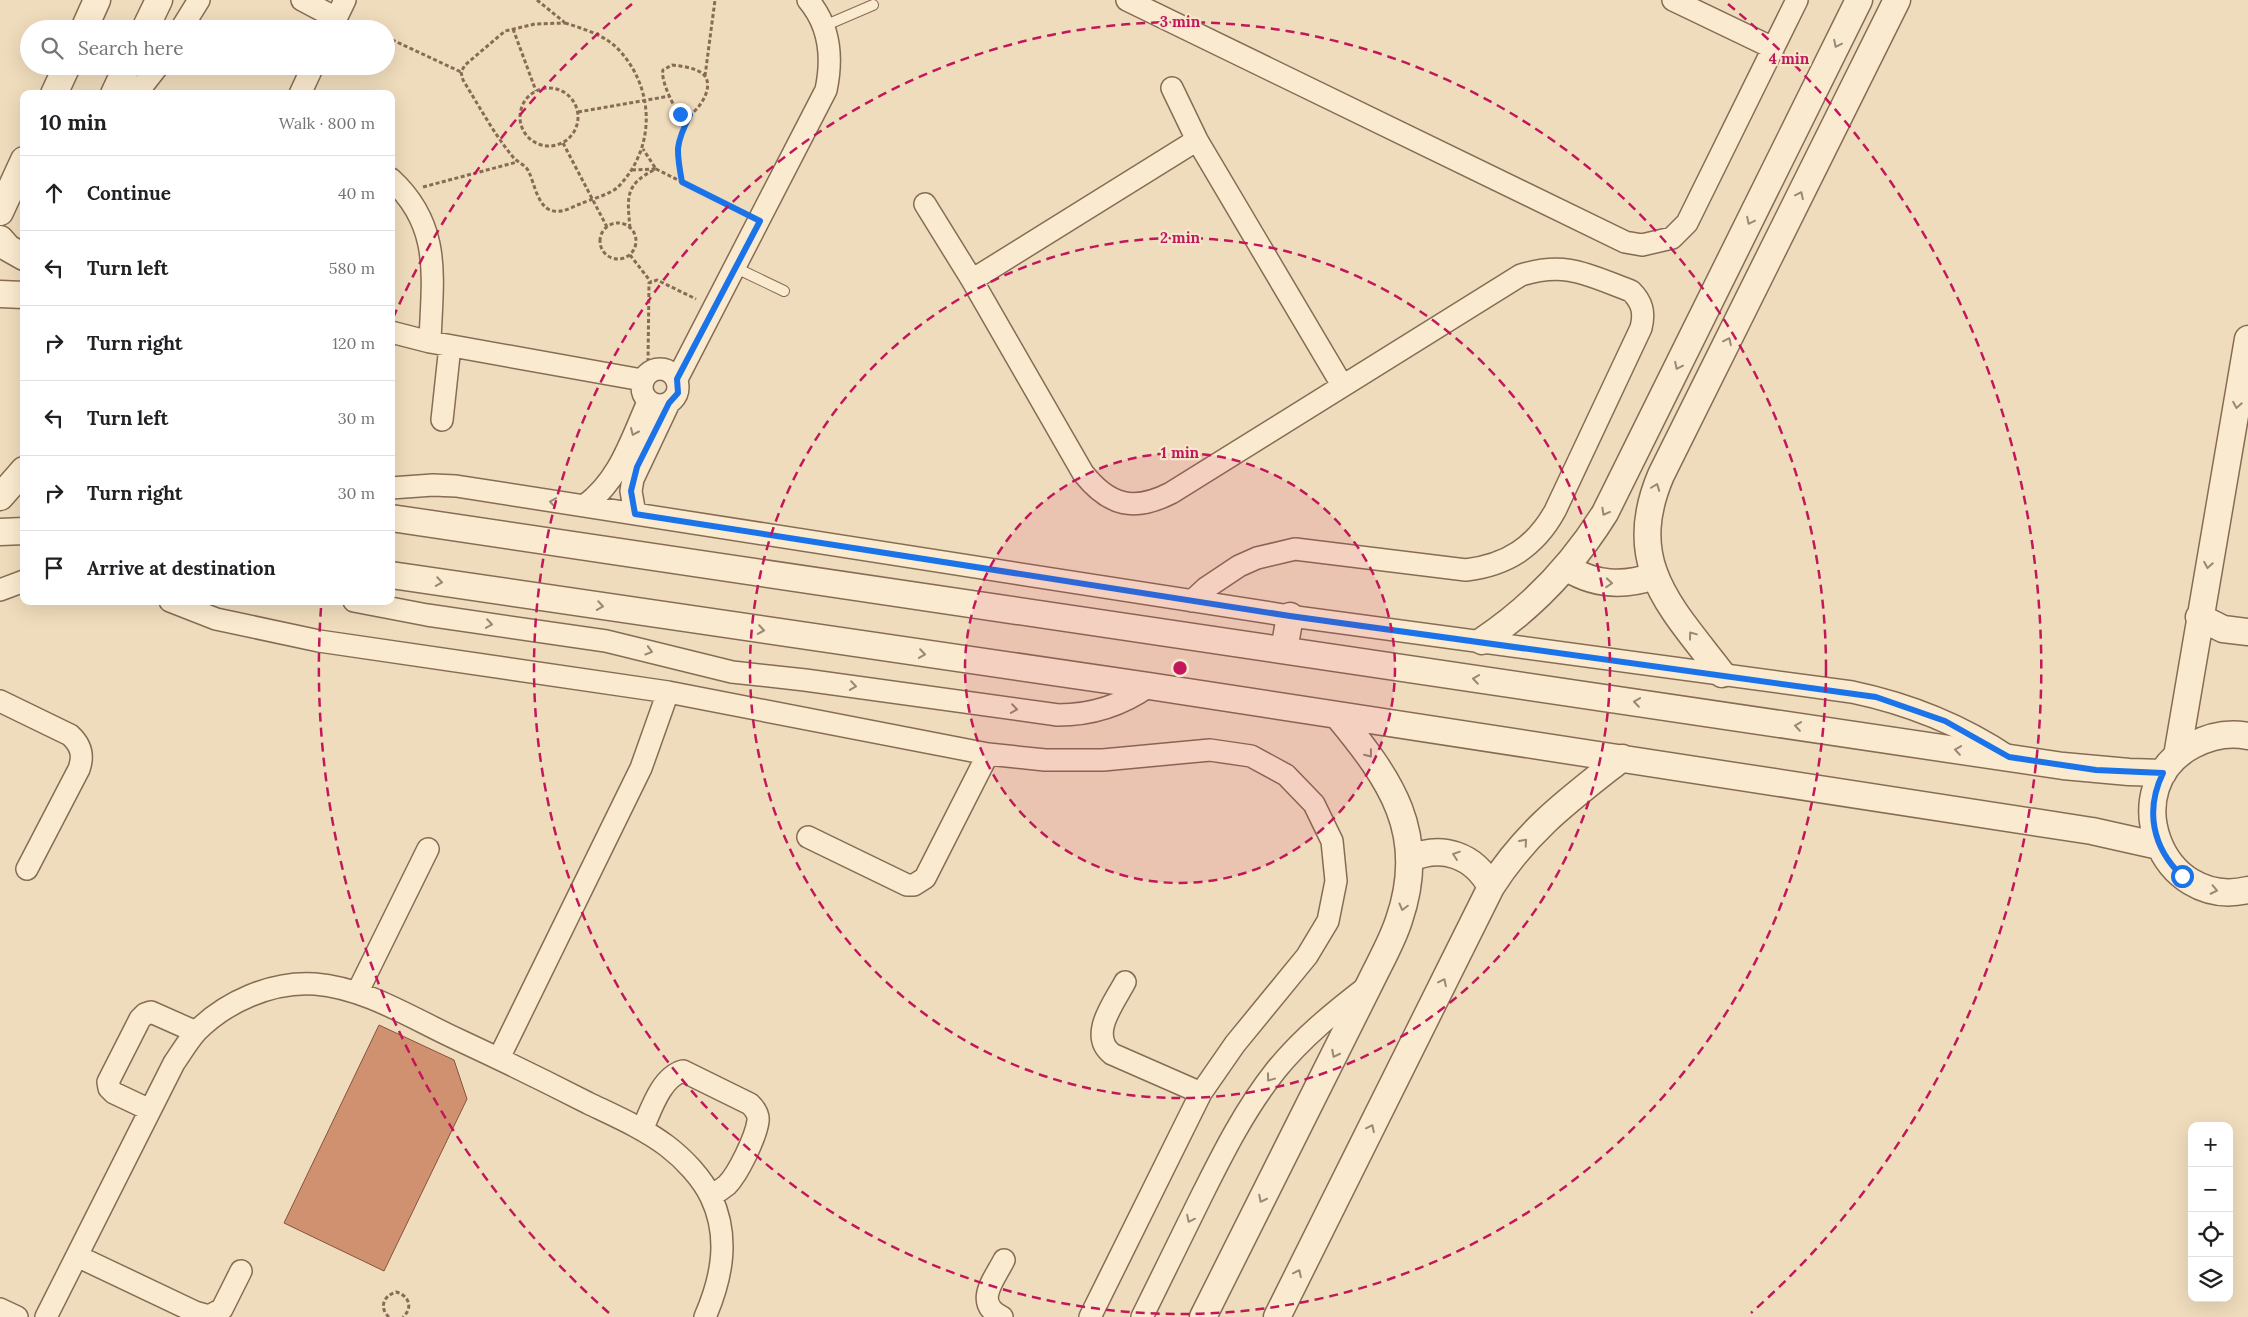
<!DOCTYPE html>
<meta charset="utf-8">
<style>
body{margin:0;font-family:Lora,serif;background:#f2f2f2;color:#202124}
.controls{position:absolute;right:15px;bottom:15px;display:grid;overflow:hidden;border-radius:10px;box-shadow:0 5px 20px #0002}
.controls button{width:45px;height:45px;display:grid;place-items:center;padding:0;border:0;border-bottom:1px solid #e0e0e0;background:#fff;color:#202124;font:25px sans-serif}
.stop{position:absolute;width:15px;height:15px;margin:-11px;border:4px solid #1a73e8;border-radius:50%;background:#fff}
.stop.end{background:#1a73e8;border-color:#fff;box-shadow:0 1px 5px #0008}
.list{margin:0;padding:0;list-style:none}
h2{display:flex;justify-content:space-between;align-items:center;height:65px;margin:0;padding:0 20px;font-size:21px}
h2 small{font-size:16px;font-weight:400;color:#757577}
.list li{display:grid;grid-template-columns:32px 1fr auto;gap:15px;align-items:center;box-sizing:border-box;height:75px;padding:0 20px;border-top:1px solid #e0e0e0}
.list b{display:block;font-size:19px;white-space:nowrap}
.list em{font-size:16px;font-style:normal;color:#757577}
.icon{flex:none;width:28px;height:28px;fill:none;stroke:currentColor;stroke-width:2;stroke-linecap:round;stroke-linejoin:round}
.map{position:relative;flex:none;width:2248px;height:1317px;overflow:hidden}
.search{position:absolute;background:#fff;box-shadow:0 5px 20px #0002;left:20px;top:20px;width:375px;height:55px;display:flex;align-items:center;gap:12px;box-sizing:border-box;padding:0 18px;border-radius:28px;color:#757577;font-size:19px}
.panel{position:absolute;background:#fff;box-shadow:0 5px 20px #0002;left:20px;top:90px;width:375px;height:515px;border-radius:10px}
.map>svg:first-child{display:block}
.building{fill:#cf9170;stroke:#86543a}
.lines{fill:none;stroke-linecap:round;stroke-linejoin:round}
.service-casing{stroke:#876c55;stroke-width:12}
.minor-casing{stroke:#876c55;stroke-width:24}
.tertiary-casing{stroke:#876c55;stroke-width:29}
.path{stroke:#876c55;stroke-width:3;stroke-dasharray:4 2.5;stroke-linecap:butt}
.service{stroke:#faeacf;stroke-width:10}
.minor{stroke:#faeacf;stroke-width:21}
.tertiary{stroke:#faeacf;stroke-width:26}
.oneway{stroke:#988875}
.route{stroke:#1a73e8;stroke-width:6}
.ring{fill:none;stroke:#c2185b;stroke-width:2.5;stroke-dasharray:9 6}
.centre{fill:#c2185b;stroke:#f6e7cc;stroke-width:2.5}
.ring-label{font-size:15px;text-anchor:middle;font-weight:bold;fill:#c2185b;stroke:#f6e7cc;stroke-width:4.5;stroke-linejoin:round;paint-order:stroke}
</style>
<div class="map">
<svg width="2248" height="1317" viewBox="0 0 2248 1317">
<rect width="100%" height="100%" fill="#efdcbc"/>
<path class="building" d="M379 1025 454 1060 467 1099 384 1271 284 1223Z"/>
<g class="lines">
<g class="service-casing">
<path id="service" d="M824 26 873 5
M736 268 784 291"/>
</g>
<g class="minor-casing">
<path id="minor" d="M302 0 336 18
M1127 0 1625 242 1642 245 1672 238 1687 223 1797 0
M1673 0 1773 48
M181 29 199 0
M331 29 345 0
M1172 88 1197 140 1342 385
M136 94 158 66
M300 94 313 66
M391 179C443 227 432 279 430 342
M925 204 972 280 1083 473C1109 506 1134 512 1171 493L1521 275C1567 261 1588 275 1631 291 1642 302 1645 312 1641 328L1555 511C1535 547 1507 565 1466 570L1295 549 1257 558 1239 566 1206 588 1192 601
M972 280 1197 140
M391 332 430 342 642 380
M642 387a18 18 0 1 1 36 0a18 18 0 1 1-36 0Z
M677 379 826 90C833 57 830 26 808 0
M442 420 450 346
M391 488 433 485 456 486 1290 616 1852 692C1909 704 1960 724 2009 757
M584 506C619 481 631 440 648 402
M635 514 631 491 633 479 669 403
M0 590 24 581
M170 601 216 619 319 641 668 692 988 754 1045 760H1103L1210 750 1251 756 1286 775 1314 804 1332 841 1336 881 1328 921 1307 956 1235 1044 1201 1093 1090 1317
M354 601 427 615 606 641 732 672 805 680 1058 715C1092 715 1121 706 1149 686
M0 701 70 735C81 745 84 755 79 769L27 869
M808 837 907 885H914L925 878 988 754
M1125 982C1114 1003 1088 1035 1112 1054L1201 1093
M357 993 428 849
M499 1058 641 768 668 692
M150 1110 114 1093 109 1088 108 1082 140 1019 145 1014 151 1012 196 1032
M642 1130C651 1110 661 1077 683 1071L750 1104C755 1109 759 1114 758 1121 756 1137 738 1174 727 1185 722 1189 716 1193 711 1196
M77 1256 195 1312 209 1316 222 1309 241 1271
M0 1309 17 1317
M46 1317 174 1063C181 1053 188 1041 196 1032 225 1002 272 981 315 984 366 988 413 1019 459 1040 502 1060 545 1081 588 1103 615 1116 643 1128 667 1146 684 1159 702 1178 711 1197 730 1237 722 1278 705 1317
M1002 1317C973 1303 994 1280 1004 1260
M1142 1317C1162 1277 1181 1237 1201 1197 1223 1153 1245 1109 1276 1070 1303 1037 1335 1011 1369 985"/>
</g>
<g class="tertiary-casing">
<path id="tertiary" d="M84 29 97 0
M145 29 159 0
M54 94 67 66
M114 94 127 66
M0 212 24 160
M0 239 8 248 24 257
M0 294 24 295
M0 497 24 470
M391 518 2063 766 2129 772 2163 773
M0 532 24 531
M1567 568C1595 585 1623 587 1654 576
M391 575 1149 686 2092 831 2159 846
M2199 617 2223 629 2248 632
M1482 641C1533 607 1572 566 1605 513L1859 0
M1284 650 1290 616
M1722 674C1671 607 1623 564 1661 475L1897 0
M2248 736C2229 732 2210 736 2193 745 2114 786 2160 911 2248 890
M2177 756 2248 339
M1409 859C1442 844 1474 855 1491 887
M1203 1317 1369 985C1379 964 1392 942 1399 920 1429 833 1390 779 1338 716
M1277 1317 1491 887C1528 829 1570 799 1622 758"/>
</g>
<path class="path" d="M537 0 564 22
M354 22 369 29
M565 23C584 29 605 35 619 50 655 89 656 148 618 187 609 195 591 199 580 204 570 208 559 215 548 209 537 202 534 183 529 172 526 165 518 163 513 157 494 134 479 106 463 80L461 72 465 65 505 31 535 24Z
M513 29 536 91
M386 37 461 72
M672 65C680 66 689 67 696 70 719 78 703 106 690 115 686 116 685 117 682 115 674 111 660 78 663 70Z
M705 76 715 0
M520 117a29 29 0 1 1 58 0a29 29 0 1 1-58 0Z
M578 112 670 96
M563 143 607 227
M632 170 656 169 643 149
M682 181C676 150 675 145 690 116
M423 187 517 162
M600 241a18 18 0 1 1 36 0a18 18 0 1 1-36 0Z
M630 228C627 196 625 184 656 169L742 212
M630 255 651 282
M648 362 649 283 657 280 696 299
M389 1317C379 1308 383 1296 396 1292 408 1295 414 1307 403 1317"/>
<use href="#service" class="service"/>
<use href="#minor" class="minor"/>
<use href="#tertiary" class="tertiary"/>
</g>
<defs><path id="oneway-chevron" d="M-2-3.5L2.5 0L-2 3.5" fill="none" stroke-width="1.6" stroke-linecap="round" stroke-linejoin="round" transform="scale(1.25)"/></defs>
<g class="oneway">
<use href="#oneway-chevron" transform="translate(1837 44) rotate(116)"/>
<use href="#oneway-chevron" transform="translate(1800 195) rotate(-64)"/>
<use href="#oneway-chevron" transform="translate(1750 221) rotate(116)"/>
<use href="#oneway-chevron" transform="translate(1728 341) rotate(-64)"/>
<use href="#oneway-chevron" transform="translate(1678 366) rotate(116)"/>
<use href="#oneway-chevron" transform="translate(2237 405) rotate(100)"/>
<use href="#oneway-chevron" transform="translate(634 432) rotate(114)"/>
<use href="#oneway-chevron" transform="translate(1656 487) rotate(-69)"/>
<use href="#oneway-chevron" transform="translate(553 502) rotate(-171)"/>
<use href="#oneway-chevron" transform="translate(1605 512) rotate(119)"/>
<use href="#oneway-chevron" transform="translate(2208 565) rotate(100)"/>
<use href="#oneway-chevron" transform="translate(439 582) rotate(9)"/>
<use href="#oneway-chevron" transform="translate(1609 583) rotate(5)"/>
<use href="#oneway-chevron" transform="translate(600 606) rotate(9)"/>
<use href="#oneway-chevron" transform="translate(489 624) rotate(8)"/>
<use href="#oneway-chevron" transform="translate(761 630) rotate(9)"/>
<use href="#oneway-chevron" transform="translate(1692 635) rotate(-127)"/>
<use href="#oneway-chevron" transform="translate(649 651) rotate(16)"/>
<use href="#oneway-chevron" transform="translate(922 654) rotate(8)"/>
<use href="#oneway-chevron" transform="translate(1476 679) rotate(-172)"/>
<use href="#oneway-chevron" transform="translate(853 686) rotate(8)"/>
<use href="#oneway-chevron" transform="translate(1637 702) rotate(-172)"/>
<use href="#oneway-chevron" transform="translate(1014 709) rotate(8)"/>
<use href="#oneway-chevron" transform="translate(1798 726) rotate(-172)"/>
<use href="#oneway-chevron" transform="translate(1958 750) rotate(-172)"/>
<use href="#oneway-chevron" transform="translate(1369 754) rotate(52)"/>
<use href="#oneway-chevron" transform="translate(1524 842) rotate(-49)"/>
<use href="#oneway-chevron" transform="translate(1456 855) rotate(-161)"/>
<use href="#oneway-chevron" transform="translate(2214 890) rotate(12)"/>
<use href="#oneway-chevron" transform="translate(1403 907) rotate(105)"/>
<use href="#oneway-chevron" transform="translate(1443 982) rotate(-64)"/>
<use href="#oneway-chevron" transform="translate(1335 1054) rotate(117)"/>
<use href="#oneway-chevron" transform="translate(1270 1078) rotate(127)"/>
<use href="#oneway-chevron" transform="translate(1371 1128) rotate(-64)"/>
<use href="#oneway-chevron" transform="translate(1262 1199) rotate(117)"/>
<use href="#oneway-chevron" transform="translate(1190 1219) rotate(116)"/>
<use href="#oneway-chevron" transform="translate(1298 1273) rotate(-64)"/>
</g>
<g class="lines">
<path class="route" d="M680 114 690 115C675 145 676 150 682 182L760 221 677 379 678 393 669 403 637 467 631 491 635 514 1290 616 1876 697 1945 721 2009 757 2096 770 2163 773C2145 810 2152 847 2182 876"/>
</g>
<circle cx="1180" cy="668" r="215" fill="#c2185b" fill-opacity=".12"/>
<g class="ring">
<circle cx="1180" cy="668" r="215"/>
<circle cx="1180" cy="668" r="430"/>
<circle cx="1180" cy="668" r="646"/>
<path d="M609 1313A861 861 0 0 1 321 608M393 318A861 861 0 0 1 632 4M1728 4A861 861 0 0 1 1751 1313"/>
</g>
<circle cx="1180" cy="668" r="8" class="centre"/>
<g class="ring-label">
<text x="1180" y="27">3 min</text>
<text x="1789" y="64">4 min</text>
<text x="1180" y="243">2 min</text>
<text x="1180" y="458">1 min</text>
</g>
</svg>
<div class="controls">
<button>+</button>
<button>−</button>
<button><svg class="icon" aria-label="locate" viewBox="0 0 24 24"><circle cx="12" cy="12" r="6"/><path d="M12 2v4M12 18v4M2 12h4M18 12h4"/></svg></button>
<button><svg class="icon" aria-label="layers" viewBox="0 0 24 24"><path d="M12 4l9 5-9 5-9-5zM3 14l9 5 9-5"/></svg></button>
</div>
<div class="stop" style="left:2182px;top:876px"></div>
<div class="stop end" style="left:680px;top:114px"></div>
<div class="search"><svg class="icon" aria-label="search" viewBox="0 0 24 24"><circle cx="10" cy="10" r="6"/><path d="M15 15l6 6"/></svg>Search here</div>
<section class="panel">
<h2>10 min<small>Walk · 800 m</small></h2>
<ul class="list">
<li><svg class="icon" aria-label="ahead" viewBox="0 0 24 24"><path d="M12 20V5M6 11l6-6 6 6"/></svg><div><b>Continue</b></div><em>40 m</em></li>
<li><svg class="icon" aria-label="left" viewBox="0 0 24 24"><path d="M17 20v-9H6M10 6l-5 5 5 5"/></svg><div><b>Turn left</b></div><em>580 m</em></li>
<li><svg class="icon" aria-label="right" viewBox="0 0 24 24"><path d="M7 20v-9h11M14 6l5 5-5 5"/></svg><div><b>Turn right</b></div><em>120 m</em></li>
<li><svg class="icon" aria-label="left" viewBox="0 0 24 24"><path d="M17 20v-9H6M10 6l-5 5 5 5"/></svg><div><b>Turn left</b></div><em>30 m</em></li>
<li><svg class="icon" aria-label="right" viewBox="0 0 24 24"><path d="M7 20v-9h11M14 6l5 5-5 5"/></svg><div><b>Turn right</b></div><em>30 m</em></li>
<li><svg class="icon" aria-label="arrive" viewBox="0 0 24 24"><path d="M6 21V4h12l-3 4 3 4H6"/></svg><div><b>Arrive at destination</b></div></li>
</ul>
</section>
</div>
